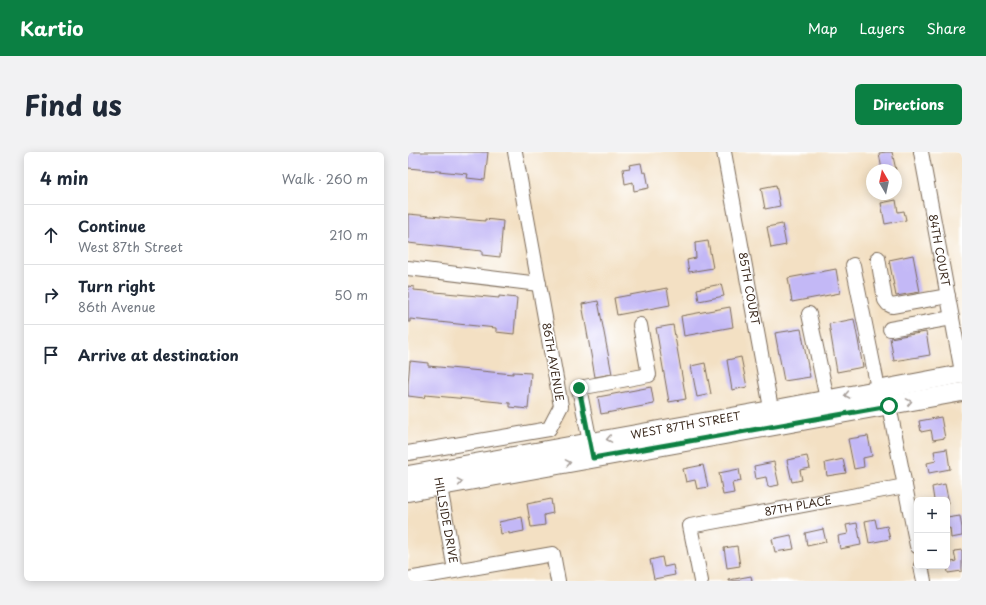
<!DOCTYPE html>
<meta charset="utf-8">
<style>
body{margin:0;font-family:"Playpen Sans",sans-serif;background:#f2f2f3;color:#1f2937}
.controls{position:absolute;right:12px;bottom:12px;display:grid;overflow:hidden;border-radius:6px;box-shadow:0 2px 10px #0003}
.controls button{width:36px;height:36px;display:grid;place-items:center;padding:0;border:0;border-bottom:1px solid #e0e1e3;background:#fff;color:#1f2937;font:20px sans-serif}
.compass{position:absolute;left:458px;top:12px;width:36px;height:36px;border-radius:50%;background:#fff;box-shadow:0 2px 10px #0003;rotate:351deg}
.stop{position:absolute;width:12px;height:12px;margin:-9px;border:3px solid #0b8043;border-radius:50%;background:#fff}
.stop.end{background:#0b8043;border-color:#fff;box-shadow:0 1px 4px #0008}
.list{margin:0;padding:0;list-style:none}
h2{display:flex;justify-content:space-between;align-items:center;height:52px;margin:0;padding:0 16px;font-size:17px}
h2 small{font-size:13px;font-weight:400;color:#747a83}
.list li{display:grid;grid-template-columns:26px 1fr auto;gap:12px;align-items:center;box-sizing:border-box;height:60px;padding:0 16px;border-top:1px solid #e0e1e3}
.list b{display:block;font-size:15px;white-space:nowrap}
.list p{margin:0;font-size:13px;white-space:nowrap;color:#747a83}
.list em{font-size:13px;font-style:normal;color:#747a83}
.icon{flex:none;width:22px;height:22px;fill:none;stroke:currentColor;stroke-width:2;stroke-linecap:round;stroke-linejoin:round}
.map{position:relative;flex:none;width:554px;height:429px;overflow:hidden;border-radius:6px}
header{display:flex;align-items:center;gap:24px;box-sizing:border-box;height:56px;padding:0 20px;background:#0b8043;color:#fff}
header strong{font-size:19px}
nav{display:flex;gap:22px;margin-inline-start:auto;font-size:14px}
.intro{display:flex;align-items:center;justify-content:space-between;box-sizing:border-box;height:96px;padding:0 24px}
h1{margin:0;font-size:28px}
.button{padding:10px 18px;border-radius:6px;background:#0b8043;color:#fff;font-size:14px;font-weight:700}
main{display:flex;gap:24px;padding:0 24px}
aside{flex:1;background:#fff;border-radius:6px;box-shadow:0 2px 10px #0003}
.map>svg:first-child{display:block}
.building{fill:#c3b8f6}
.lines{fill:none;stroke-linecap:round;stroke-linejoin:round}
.minor-casing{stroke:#7b6a58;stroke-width:16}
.major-casing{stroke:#7b6a58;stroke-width:20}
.minor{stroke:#fff;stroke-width:14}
.major{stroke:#fff;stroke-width:18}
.oneway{stroke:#a79f9a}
.route{stroke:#0b8043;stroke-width:5}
.labels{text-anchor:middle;stroke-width:3.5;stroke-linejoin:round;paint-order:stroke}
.street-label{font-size:11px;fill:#3b2a1e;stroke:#fff}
</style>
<header>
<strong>Kartio</strong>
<nav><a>Map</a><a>Layers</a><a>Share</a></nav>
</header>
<div class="intro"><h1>Find us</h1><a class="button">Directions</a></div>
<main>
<aside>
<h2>4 min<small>Walk · 260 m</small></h2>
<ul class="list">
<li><svg class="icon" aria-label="ahead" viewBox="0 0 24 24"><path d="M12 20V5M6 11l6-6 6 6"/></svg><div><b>Continue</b><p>West 87th Street</p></div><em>210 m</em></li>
<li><svg class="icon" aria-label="right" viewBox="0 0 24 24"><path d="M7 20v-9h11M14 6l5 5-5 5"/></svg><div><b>Turn right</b><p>86th Avenue</p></div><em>50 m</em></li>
<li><svg class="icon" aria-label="arrive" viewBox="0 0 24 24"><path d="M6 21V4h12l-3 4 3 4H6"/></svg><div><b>Arrive at destination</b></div></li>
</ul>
</aside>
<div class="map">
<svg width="554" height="429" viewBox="0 0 554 429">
<rect width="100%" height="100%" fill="#fff"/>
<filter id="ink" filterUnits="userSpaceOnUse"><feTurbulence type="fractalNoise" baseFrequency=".025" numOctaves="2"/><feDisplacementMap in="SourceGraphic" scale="8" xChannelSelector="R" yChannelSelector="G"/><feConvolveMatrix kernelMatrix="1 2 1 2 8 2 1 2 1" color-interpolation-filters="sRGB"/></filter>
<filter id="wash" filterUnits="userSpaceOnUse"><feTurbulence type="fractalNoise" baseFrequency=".012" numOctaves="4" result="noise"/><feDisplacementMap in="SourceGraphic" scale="16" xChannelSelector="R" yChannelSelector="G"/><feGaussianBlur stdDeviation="0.9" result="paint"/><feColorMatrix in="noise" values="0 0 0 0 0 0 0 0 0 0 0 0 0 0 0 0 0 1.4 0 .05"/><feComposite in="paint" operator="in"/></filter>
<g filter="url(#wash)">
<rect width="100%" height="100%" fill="#f3e0c3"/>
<g id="blocks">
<path class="building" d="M0 0H80L77 28 59 26 60 22 0 16Z
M478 0H484L488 18H474L471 1Z
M233 11 235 21 238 20 241 36 226 39 225 30 217 32 215 17 222 16 221 13Z
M368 33 372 54 357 57 353 36Z
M488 48 490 60 496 59 498 68 477 72 473 51Z
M0 62 77 69V67L95 69 92 105 74 103V99L0 91Z
M374 72 378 93 363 96 359 75Z
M300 89 305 116 281 120 279 108 288 106 287 91Z
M505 103 512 140 488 144 481 108Z
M428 117 432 141 384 150 380 126Z
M313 132 316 144 291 149 289 137Z
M0 134 6 135V138L91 146V144L109 146 106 182 88 180V176L2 167V170H0Z
M259 136 262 153 209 163 206 146Z
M190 149 204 222 187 225 174 152Z
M322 155 325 175 276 184 273 164Z
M446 167 455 215 429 220 421 172Z
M265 173 278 247 261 250 248 176Z
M393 177 402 225 376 229 367 181Z
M518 180 522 203 486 209 482 186Z
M333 205 339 235 324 238 319 208Z
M2 209 20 211V214L105 222V220L123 221 120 257 102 255V251L17 243 16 246 0 244V232Z
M297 211 303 242 289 245 283 214Z
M243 235 246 252 193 262 190 245Z
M533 265 537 286 525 288 523 278 513 280 511 269Z
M460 284 464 304 455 306 456 315 446 317 440 287Z
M539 297 542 317 521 321 519 311 528 309 526 299Z
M399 304 402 316 392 318 394 328 384 330 379 308Z
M435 307 438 321 419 324 417 311Z
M366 310 371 333 360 335 358 325 348 327 346 314Z
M295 313 300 335 289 337 287 328 278 330 275 317Z
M331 317 333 329 324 331 326 341 315 343 311 321Z
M537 332 541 351 539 352V348H526L524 335Z
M143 347 145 361 136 363 137 373 123 375 119 352Z
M552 364 554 376V384L543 386 542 376 539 377V366Z
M114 365 116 379 101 382V380L93 382 91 370Z
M467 367 469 376 479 374 482 387 461 391 457 369Z
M449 371 453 393 432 397 430 384 440 382 438 373Z
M415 377 418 390 399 394 397 381Z
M383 383 386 397 367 400 364 387Z
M329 394 332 414 319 416 316 396Z
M554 398V419L540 421 539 411 548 409 546 399Z
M254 405 256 415 265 413 267 423 246 427 242 408Z
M343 424 344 429H321V428Z"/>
</g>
</g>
<g filter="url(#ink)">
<use href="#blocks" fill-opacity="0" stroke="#7b6a58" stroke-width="1"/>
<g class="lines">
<g class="minor-casing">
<g id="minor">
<path id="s1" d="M316 0 365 267"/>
<path id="s2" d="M513 0 554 220"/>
<path d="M470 106 477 148 480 152 484 154 540 144"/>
<path d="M445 113 472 246"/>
<path d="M0 116 131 132"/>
<path d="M401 162 419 247"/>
<path d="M482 177 544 166"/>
<path d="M479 244 509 394"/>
<path d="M184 300 171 236 241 223 232 173"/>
<path d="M0 301 141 277 153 254 107 0"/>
<path id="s3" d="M30 324 47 418"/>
<path d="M513 414 516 429"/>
<path d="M0 427 145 402 150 429"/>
<path id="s4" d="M293 429 282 374 497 334"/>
</g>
</g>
<g class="major-casing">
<g id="major">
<path id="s5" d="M0 323 363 258 554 222"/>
<path d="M0 340 554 240"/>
</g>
</g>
<use href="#minor" class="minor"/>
<use href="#major" class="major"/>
</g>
<defs><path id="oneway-chevron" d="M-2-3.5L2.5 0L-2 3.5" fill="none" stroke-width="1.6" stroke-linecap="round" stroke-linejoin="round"/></defs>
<g class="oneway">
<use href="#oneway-chevron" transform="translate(439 243) rotate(169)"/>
<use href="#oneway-chevron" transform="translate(501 250) rotate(-10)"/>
<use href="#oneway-chevron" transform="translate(201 287) rotate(170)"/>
<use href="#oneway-chevron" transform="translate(160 311) rotate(-10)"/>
<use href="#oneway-chevron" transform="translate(52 330) rotate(-10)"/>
</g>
</g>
<g class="lines" filter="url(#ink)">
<path class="route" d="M171 236 185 306 481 254"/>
</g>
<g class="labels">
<g class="street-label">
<text dy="4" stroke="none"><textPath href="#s2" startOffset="100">84TH COURT</textPath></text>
<text dy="4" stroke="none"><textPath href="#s1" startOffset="139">85TH COURT</textPath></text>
<text transform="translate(145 210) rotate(80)" y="4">86TH AVENUE</text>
<text dy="4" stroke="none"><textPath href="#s5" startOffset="282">WEST 87TH STREET</textPath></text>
<text dy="4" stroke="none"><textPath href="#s4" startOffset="166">87TH PLACE</textPath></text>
<text dy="4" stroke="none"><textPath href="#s3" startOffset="45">HILLSIDE DRIVE</textPath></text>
</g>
</g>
</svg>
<div class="controls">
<button>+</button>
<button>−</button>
</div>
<svg class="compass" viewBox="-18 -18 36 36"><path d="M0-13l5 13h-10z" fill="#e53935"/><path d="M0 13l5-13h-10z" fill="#747a83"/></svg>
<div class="stop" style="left:481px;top:254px"></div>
<div class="stop end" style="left:171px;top:236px"></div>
</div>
</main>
